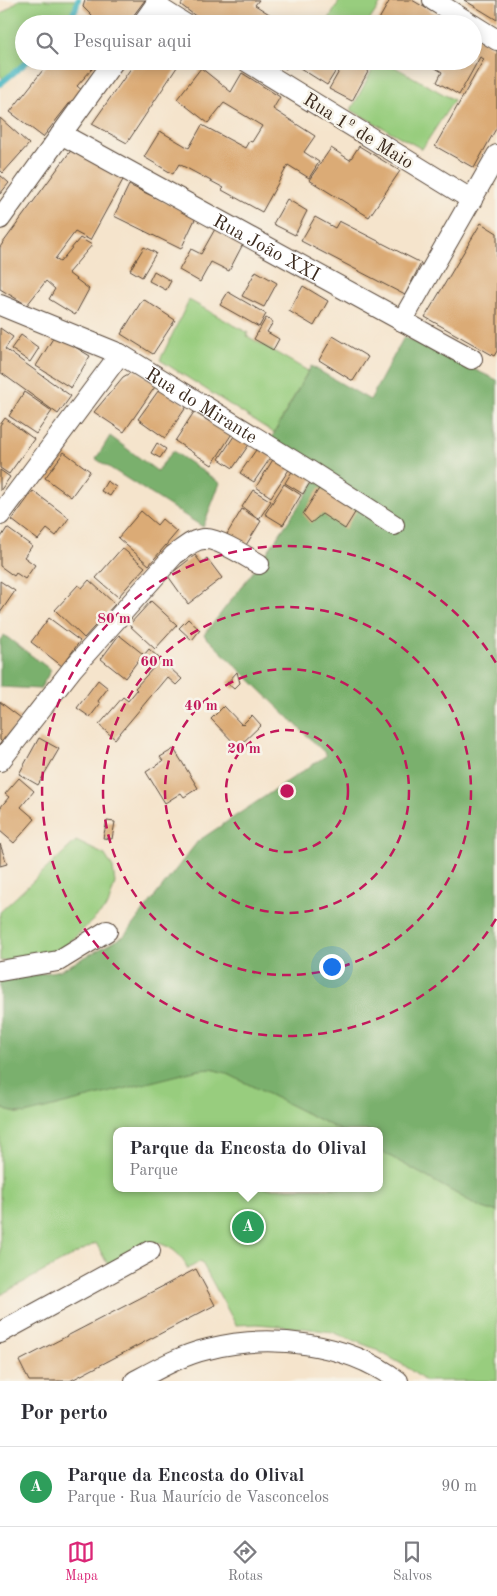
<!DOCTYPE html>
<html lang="pt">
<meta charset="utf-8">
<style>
body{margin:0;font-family:"Old Standard TT",serif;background:#f7f7f7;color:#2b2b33}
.you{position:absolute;left:331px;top:966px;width:18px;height:18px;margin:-12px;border:4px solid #fff;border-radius:50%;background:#1a73e8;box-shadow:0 0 0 8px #1a73e833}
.badge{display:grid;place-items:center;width:32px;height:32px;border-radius:50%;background:#db2777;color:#fff;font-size:16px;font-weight:700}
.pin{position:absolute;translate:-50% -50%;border:2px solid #fff;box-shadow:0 1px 5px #0006}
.popup{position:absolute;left:113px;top:1127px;width:270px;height:65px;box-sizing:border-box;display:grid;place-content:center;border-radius:10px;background:#fff;filter:drop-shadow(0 1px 4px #0005);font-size:16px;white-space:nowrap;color:#7c7c81}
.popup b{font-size:19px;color:#2b2b33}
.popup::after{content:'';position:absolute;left:50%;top:100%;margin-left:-10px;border:10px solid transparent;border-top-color:#fff}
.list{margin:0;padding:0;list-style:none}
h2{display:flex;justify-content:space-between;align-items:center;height:65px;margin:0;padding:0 20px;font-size:21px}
h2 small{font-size:16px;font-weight:400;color:#7c7c81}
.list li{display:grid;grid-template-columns:32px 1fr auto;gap:15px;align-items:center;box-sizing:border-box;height:80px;padding:0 20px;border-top:1px solid #e1e1e2}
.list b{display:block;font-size:19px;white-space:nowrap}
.list p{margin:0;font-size:16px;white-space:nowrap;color:#7c7c81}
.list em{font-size:16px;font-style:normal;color:#7c7c81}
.icon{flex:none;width:28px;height:28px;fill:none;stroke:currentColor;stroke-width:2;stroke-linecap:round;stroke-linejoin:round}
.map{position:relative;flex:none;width:497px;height:1381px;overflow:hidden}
.search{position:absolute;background:#fff;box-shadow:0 2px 12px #0003;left:15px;right:15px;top:15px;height:55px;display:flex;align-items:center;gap:12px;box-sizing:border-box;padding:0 18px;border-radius:28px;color:#7c7c81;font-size:19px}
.sheet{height:145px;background:#fff}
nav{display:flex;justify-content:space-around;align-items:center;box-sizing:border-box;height:70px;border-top:1px solid #e1e1e2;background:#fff;font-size:14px;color:#7c7c81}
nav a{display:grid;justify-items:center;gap:2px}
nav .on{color:#db2777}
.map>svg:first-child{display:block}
.green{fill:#98cd7e;stroke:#6a7c4e}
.forest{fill:#7ab06d;stroke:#5a6d46}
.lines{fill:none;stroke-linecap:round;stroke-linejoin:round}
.stream{stroke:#49b7c3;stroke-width:6}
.building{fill:#dbab76}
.minor-casing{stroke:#574638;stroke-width:22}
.minor{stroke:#fff;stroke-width:20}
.ring{fill:none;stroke:#c2185b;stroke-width:2.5;stroke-dasharray:9 6}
.labels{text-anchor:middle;stroke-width:5;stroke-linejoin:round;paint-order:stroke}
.street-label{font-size:19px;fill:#3b2a1e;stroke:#f7f3e8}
.centre{fill:#c2185b;stroke:#f7f3e8;stroke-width:2.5}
.ring-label{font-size:15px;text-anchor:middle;font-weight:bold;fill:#c2185b;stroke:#f7f3e8;stroke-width:5;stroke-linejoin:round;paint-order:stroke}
</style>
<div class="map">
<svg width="497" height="1381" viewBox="0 0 497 1381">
<rect width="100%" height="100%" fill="#f7f3e8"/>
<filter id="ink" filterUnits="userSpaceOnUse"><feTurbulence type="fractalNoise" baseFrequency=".02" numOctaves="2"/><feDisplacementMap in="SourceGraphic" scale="10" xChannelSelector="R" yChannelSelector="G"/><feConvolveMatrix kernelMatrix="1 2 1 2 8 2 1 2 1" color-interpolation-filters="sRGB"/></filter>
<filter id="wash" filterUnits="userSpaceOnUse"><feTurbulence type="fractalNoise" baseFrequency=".0096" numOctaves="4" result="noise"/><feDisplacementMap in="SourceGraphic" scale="20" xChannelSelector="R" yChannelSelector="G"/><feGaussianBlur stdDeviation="1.12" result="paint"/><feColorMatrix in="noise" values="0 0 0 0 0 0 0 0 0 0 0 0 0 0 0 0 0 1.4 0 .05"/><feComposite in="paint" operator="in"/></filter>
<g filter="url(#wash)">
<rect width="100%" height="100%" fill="#f5e4cc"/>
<path class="green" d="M19 0H78L76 8 67 24H24V61H28L4 81 0 75V15Z
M340 0H383L367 24H326Z
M377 61H384L454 100 422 149 351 110Z
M189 300 248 333 247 336 308 371 274 433 160 360Z
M76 841 105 855 113 868 115 883 108 906 55 956 0 961V912Z
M211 1069 226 1073 342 1131H117V1188H379V1150L480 1207 489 1210 497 1211V1381H425L405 1366 373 1348 332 1332 303 1328 257 1324 236 1325 201 1261 188 1269C179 1252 173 1248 156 1242L108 1265 96 1243 0 1295V1107L8 1111 20 1114 198 1070Z"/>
<path class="forest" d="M404 337 497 380V1211L489 1210 480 1207 379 1150V1131H342L226 1073 211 1069 198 1070 25 1114 8 1111 0 1107V981L61 970 124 936 198 841 327 755 204 635 259 564 324 469 270 441 311 366 370 400Z
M110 436 157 471 173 451 220 483 203 527 96 459Z
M4 635 51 670 40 689 0 687V640Z"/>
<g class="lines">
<path class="stream" d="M67 24 76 8 78 0
M0 84 28 61"/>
</g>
<g id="blocks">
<path class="building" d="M85 0H145L127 24H86L92 16 83 7Z
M184 0H259L255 5 285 24H206L181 5Z
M390 0H412L453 24H383L378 21Z
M464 0H497V20L474 6Z
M473 36 497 49V127L474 168 435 146 484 59 480 57 459 95 437 82 442 72 424 61H473Z
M50 61H99L77 86 84 92 75 103 72 100 43 137 10 112Z
M136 61H181L127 143 92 124Z
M274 61H291L286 69Z
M305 61H342L327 85 300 68Z
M345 61H374L352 101 329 89Z
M201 68 231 92 242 73 280 97 273 109 315 136 304 152 319 162 309 178 288 165 262 212 222 190 224 188 179 164 173 174 144 157 160 131 189 148 202 125 245 148 249 141 252 142 262 126 224 103 208 123 177 99Z
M0 118 29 144 3 173 0 170Z
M359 146 400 171 369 217 309 180 331 148 350 160Z
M72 149 124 178 90 240 75 232 55 259 60 262 80 238 92 245 68 273 89 289 75 315 49 299 55 289 46 281 27 305 0 289V247Z
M0 175 9 183 0 194Z
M129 185 196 217 181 249 114 216Z
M287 199 307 211 295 235 273 224Z
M315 217 335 228 339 221 421 263 405 295 301 241Z
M481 223 497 233V351L494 356 425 317Z
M215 229 243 244 229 271 211 262 200 282 179 270 191 249 201 254Z
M144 247 156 253 142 277 130 270Z
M154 271 171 281 166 290 149 281Z
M256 271 277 283 264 307 242 296Z
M303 286 328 301 314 326 289 311Z
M228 292 266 314 259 327 220 305Z
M143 299 175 320 153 354 121 334Z
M266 318 273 322 267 332 279 339 273 350 254 339Z
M0 328 13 337 5 349 71 396 58 414 0 372Z
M21 335 39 348 30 362 11 349Z
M55 335 90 356 71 388 36 366Z
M333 336 368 357 353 381 319 360Z
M135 370 157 384 124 432 94 412 123 377Z
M161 387 187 406 165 438 138 419Z
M24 392 52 411 36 434 9 416Z
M194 412 210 422 212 418 233 432 212 465 175 441Z
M5 418 34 439 9 474 0 468V425Z
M236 433 250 443 233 468 219 459Z
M157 443 166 449 160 458 151 453Z
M258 447 271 457 254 482 240 473Z
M64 452 90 471 71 497 45 478Z
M274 458 290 468 271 497 256 487Z
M296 465 314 476 303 494 285 483Z
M0 470 10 477 0 491Z
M107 481 116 487 110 496 101 491Z
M284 484 301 495 283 525 265 514Z
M320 487 356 511 345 529 322 514 311 523 303 514Z
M253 490 271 501 259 519 242 507Z
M33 491 69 518 56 536 47 529 38 540 12 520Z
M242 509 261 521 243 550 224 539Z
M141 511 157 525 162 519 177 532 149 565 118 538Z
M7 528 32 546 24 557 35 565 25 579 16 573 14 576 0 566V539Z
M122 548 145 567 118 597 96 578Z
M195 555 201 563 207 558 222 578 188 604 168 576Z
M89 580 115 604 84 638 55 610 78 585 82 588Z
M0 581 15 591 0 613Z
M151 601 177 625 155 649 129 625Z
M49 618 80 641 62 666 31 642Z
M188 619 200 630 192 640 179 628Z
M119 635 143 654 125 678 101 659Z
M149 649 182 679 176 685 167 677 115 739 99 725 123 697 128 701 137 690 135 688 155 666 144 655Z
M237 672 240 683 234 689 227 683Z
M98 680 108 688 98 701 100 704 90 717 77 708Z
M0 702 21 718 3 743 0 740Z
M224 706 242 725 252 715 261 725 238 747 211 719Z
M39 738 59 749 38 785 19 774Z
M174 749 198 788 184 797 181 793 165 803 146 772 163 761 160 757Z
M19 778 34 791 21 807 35 819 14 843 0 831V808L9 797 5 794Z
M107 821 115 822 112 839 103 838Z
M0 844 7 864 0 866Z
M196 1269 215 1305 70 1381H29L19 1361Z"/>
</g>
</g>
<g filter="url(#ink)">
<use href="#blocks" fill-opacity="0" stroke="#574638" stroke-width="1"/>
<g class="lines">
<g class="minor-casing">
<g id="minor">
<path d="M433 0 471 24"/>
<path d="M155 5 185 24"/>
<path d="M142 24 159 0"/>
<path d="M473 25 497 40"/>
<path d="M246 61 472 200"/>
<path id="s1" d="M61 134 472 359"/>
<path d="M0 219 114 61"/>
<path id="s2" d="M0 305 120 354 310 471 394 525"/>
<path d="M402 321 497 155"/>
<path d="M0 515 120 354"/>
<path d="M0 761 73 668 174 555C183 549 194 538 206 539 219 539 247 557 259 564"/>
<path d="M0 971 58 961 107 931"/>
<path d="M0 1333 150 1251"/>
<path d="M135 1381C159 1368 182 1355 208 1349 269 1333 347 1342 398 1381"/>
</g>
</g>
<use href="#minor" class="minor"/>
</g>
</g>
<g class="ring">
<circle cx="287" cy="791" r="61"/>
<circle cx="287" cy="791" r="122"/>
<circle cx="287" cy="791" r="184"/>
<path d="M496 919A245 245 0 1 1 496 663"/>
</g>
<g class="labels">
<g class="street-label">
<text transform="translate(359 130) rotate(32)" y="7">Rua 1º de Maio</text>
<text dy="7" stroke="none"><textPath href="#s1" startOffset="235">Rua João XXI</textPath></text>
<text dy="7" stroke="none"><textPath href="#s2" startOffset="226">Rua do Mirante</textPath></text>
</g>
</g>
<circle cx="287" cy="791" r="8" class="centre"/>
<g class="ring-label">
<text x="114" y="623">80 m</text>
<text x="157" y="666">60 m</text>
<text x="201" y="710">40 m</text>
<text x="244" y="753">20 m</text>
</g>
</svg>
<div class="you"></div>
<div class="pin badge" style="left:248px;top:1227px;background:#2e9e5b">A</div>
<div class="popup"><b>Parque da Encosta do Olival</b>Parque</div>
<div class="search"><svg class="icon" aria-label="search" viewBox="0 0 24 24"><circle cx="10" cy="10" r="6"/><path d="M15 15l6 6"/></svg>Pesquisar aqui</div>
</div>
<section class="sheet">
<h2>Por perto<small></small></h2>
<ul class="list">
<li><span class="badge" style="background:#2e9e5b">A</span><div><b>Parque da Encosta do Olival</b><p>Parque · Rua Maurício de Vasconcelos</p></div><em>90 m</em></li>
</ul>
</section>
<nav>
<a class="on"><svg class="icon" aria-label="map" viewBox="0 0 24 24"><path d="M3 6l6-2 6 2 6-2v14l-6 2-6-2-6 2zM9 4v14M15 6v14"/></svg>Mapa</a>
<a><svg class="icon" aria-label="directions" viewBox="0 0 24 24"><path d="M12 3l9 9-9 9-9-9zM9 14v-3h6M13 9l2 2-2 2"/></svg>Rotas</a>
<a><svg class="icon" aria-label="saved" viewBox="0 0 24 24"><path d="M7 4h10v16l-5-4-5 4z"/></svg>Salvos</a>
</nav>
